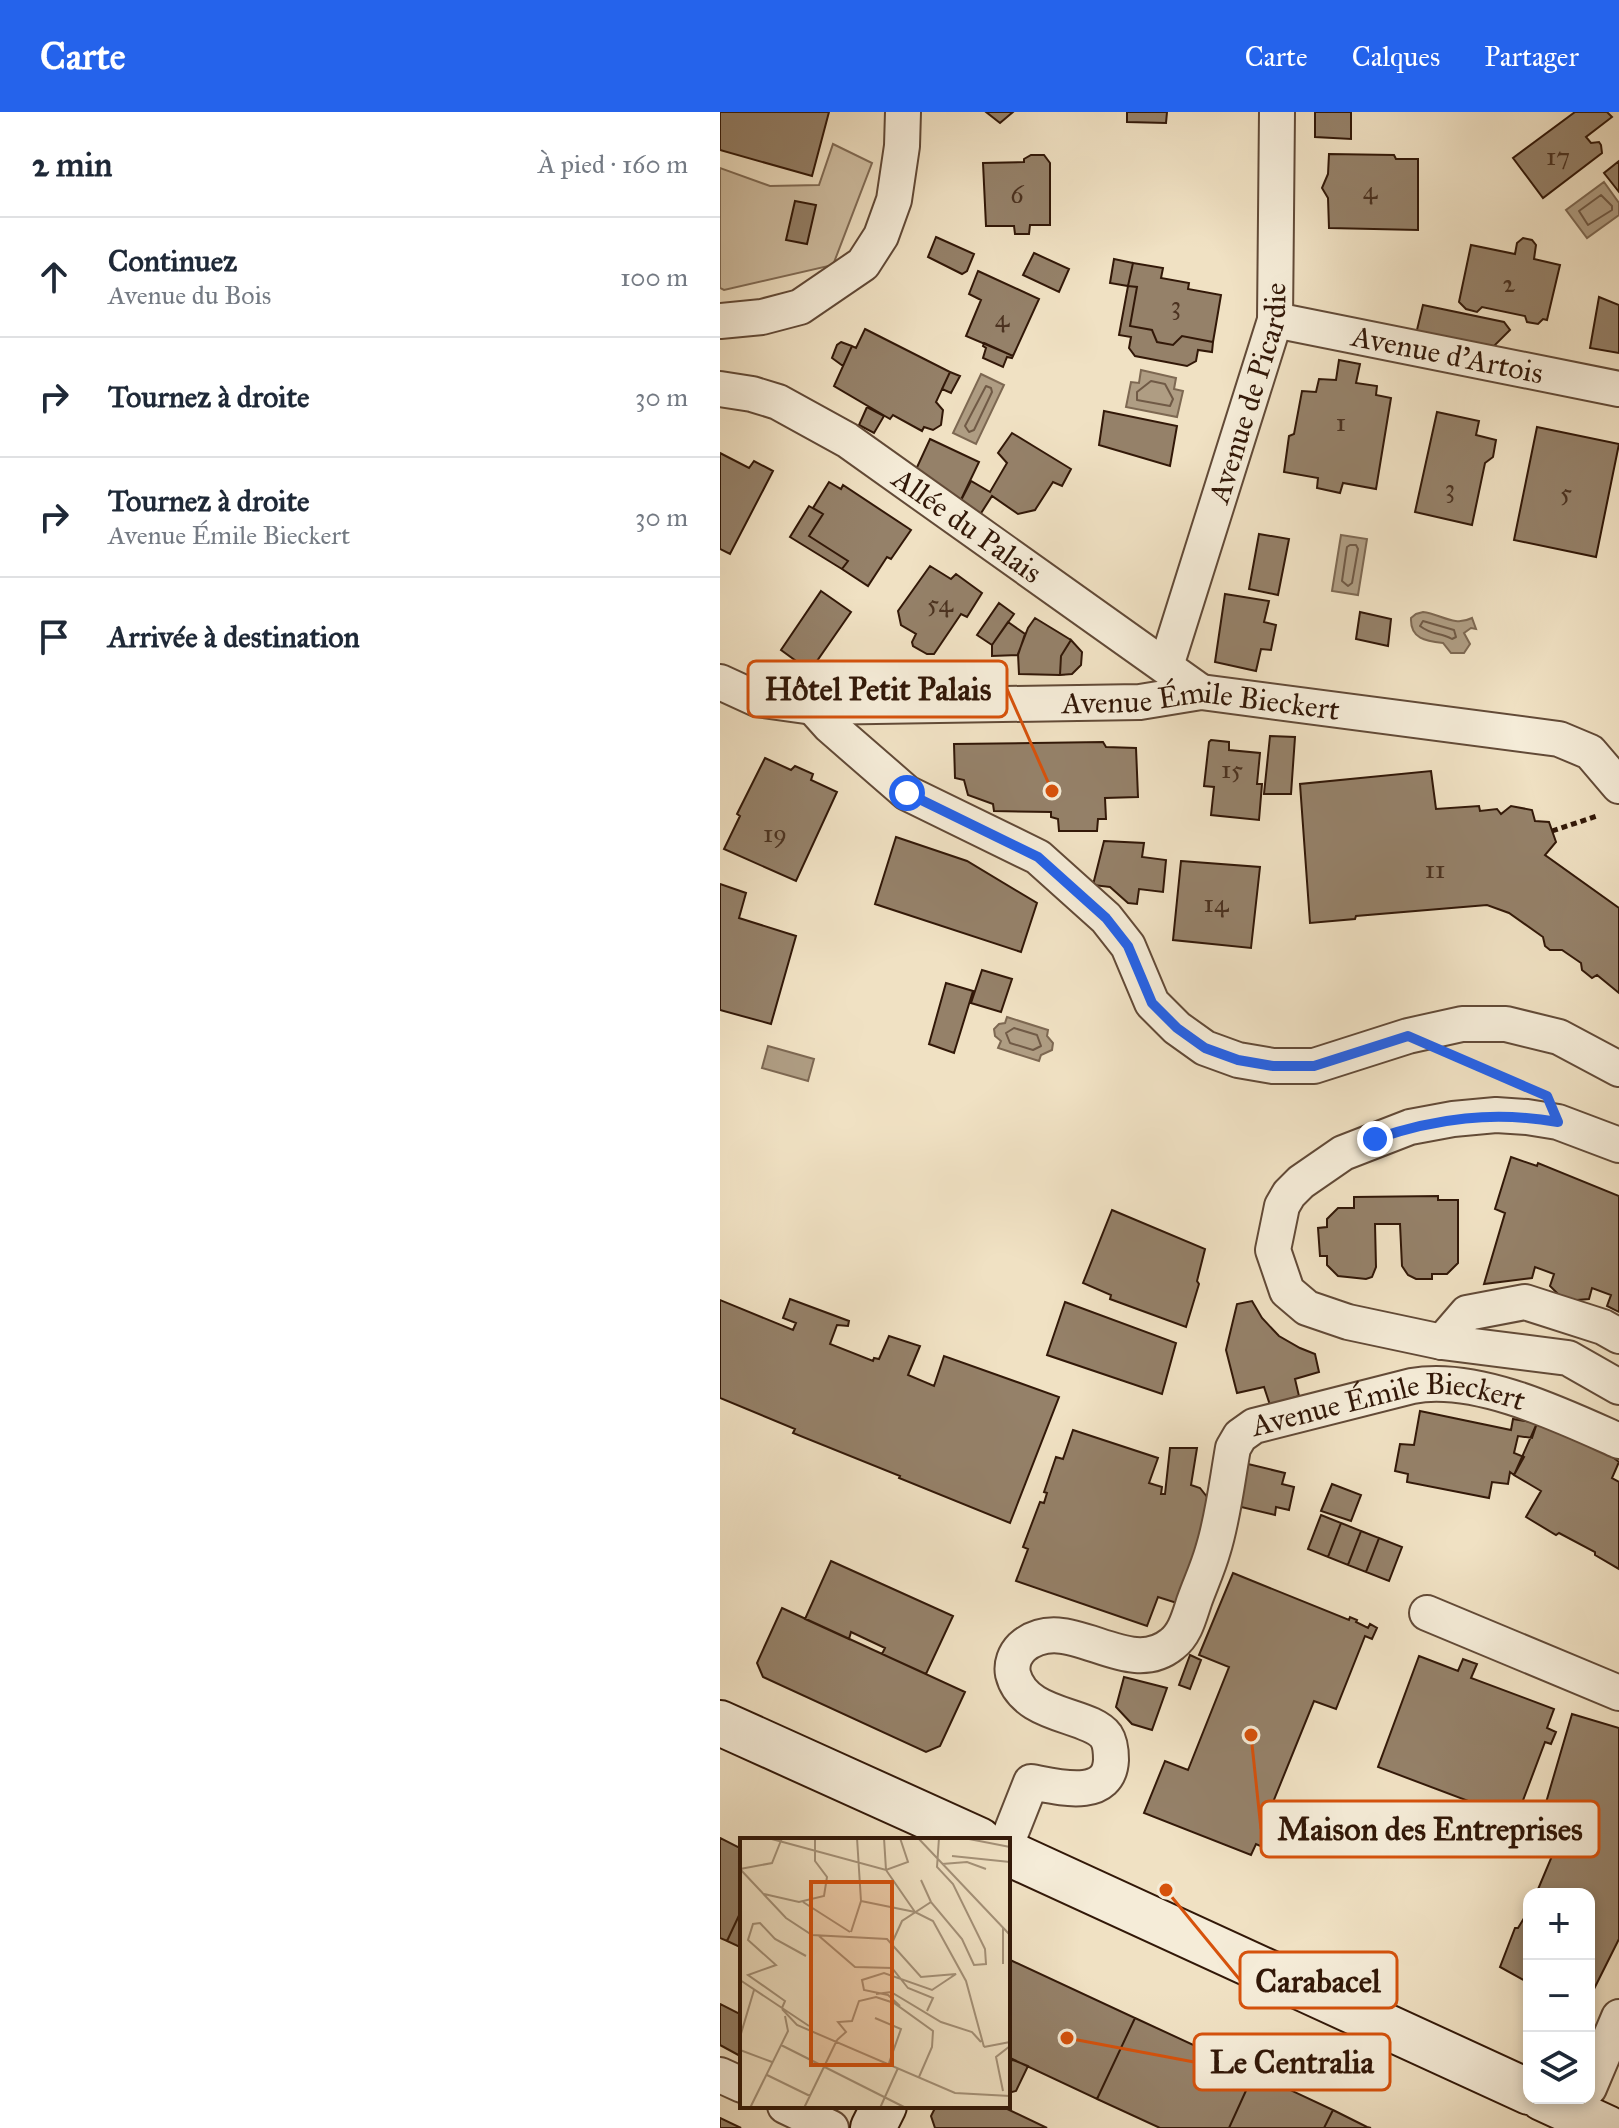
<!DOCTYPE html>
<html lang="fr">
<meta charset="utf-8">
<style>
body{margin:0;font-family:"IM FELL Great Primer",serif;background:#f6f6f7;color:#1f2937}
.controls{position:absolute;right:24px;bottom:24px;display:grid;overflow:hidden;border-radius:16px;box-shadow:0 4px 12px #0003}
.controls button{width:72px;height:72px;display:grid;place-items:center;padding:0;border:0;border-bottom:2px solid #e0e1e3;background:#fff;color:#1f2937;font:40px sans-serif}
.stop{position:absolute;width:24px;height:24px;margin:-18px;border:6px solid #2563eb;border-radius:50%;background:#fff}
.stop.end{background:#2563eb;border-color:#fff;box-shadow:0 2px 8px #0008}
.list{margin:0;padding:0;list-style:none}
h2{display:flex;justify-content:space-between;align-items:center;height:104px;margin:0;padding:0 32px;font-size:34px}
h2 small{font-size:26px;font-weight:400;color:#747a83}
.list li{display:grid;grid-template-columns:52px 1fr auto;gap:24px;align-items:center;box-sizing:border-box;height:120px;padding:0 32px;border-top:2px solid #e0e1e3}
.list b{display:block;font-size:30px;white-space:nowrap}
.list p{margin:0;font-size:26px;white-space:nowrap;color:#747a83}
.list em{font-size:26px;font-style:normal;color:#747a83}
.icon{flex:none;width:44px;height:44px;fill:none;stroke:currentColor;stroke-width:2;stroke-linecap:round;stroke-linejoin:round}
.map{position:relative;flex:none;width:899px;height:2016px;overflow:hidden}
header{display:flex;align-items:center;gap:48px;box-sizing:border-box;height:112px;padding:0 40px;background:#2563eb;color:#fff}
header strong{font-size:38px}
nav{display:flex;gap:44px;margin-inline-start:auto;font-size:28px}
main{display:flex}
aside{flex:1;background:#fff}
.map>svg:first-child{display:block}
.green{fill:#d0bfa3;stroke:#816c56;stroke-width:2}
.water{fill:#af9d83;stroke:#7d6852;stroke-width:2}
.lines{fill:none;stroke-linecap:round;stroke-linejoin:round}
.shore{stroke:#705a46;stroke-width:2}
.building{fill:#958169;stroke:#321808;stroke-width:2}
.street-casing{stroke:#624a37;stroke-width:38}
.secondary-casing{stroke:#321808;stroke-width:48}
.path{stroke:#321808;stroke-width:5;stroke-dasharray:6 4;stroke-linecap:butt}
.street{stroke:#f5ecd8;stroke-width:34}
.secondary{stroke:#f5ecd8;stroke-width:44}
.route{stroke:#2563eb;stroke-width:10}
.labels{text-anchor:middle;stroke-width:7;stroke-linejoin:round;paint-order:stroke}
.number-label{font-size:26px;fill:#4b3220}
.street-label{font-size:30px;fill:#321808;stroke:#f5ecd8}
.inset-road{fill:none;stroke:#a49178;stroke-width:2}
.view{fill:#d6520c;fill-opacity:0.15;stroke:#d6520c;stroke-width:4}
.inset-edge{fill:none;stroke:#321808;stroke-width:4}
.leader{fill:none;stroke:#d6520c;stroke-width:3}
.callout-dot{fill:#d6520c;stroke:#f5ecd8;stroke-width:3}
.callout{fill:#f5ecd8;stroke:#d6520c;stroke-width:3}
.callout-label{font-size:32px;text-anchor:middle;font-weight:bold;fill:#321808}
</style>
<header>
<strong>Carte</strong>
<nav><a>Carte</a><a>Calques</a><a>Partager</a></nav>
</header>
<main>
<aside>
<h2>2 min<small>À pied · 160 m</small></h2>
<ul class="list">
<li><svg class="icon" aria-label="ahead" viewBox="0 0 24 24"><path d="M12 20V5M6 11l6-6 6 6"/></svg><div><b>Continuez</b><p>Avenue du Bois</p></div><em>100 m</em></li>
<li><svg class="icon" aria-label="right" viewBox="0 0 24 24"><path d="M7 20v-9h11M14 6l5 5-5 5"/></svg><div><b>Tournez à droite</b></div><em>30 m</em></li>
<li><svg class="icon" aria-label="right" viewBox="0 0 24 24"><path d="M7 20v-9h11M14 6l5 5-5 5"/></svg><div><b>Tournez à droite</b><p>Avenue Émile Bieckert</p></div><em>30 m</em></li>
<li><svg class="icon" aria-label="arrive" viewBox="0 0 24 24"><path d="M6 21V4h12l-3 4 3 4H6"/></svg><div><b>Arrivée à destination</b></div></li>
</ul>
</aside>
<div class="map">
<svg width="899" height="2016" viewBox="0 0 899 2016">
<rect width="100%" height="100%" fill="#f0e1c3"/>
<filter id="stains"><feTurbulence type="fractalNoise" baseFrequency=".0025" numOctaves="4"/><feColorMatrix values="0 0 0 0 .2 0 0 0 0 .09 0 0 0 0 .02 0 0 0 .5 -.17"/></filter>
<radialGradient id="worn" r=".72"><stop offset=".6" stop-color="#630" stop-opacity="0"/><stop offset="1" stop-color="#630" stop-opacity=".3"/></radialGradient>
<path class="green" d="M113 32 152 51 113 153 4 178 0 176V56L50 74 99 73Z"/>
<path class="water" d="M884 70 899 91V103L867 126 846 98Z
M421 258 456 266 454 277 463 279 457 305 406 295 411 270 419 271Z
M261 262 284 273 256 332 233 321Z
M621 423 647 427 638 483 612 479Z
M703 500C721 502 734 515 752 506L756 517 751 516 744 521 750 532 744 541H731L723 531C706 529 690 527 691 506L696 502Z
M287 905 328 918 327 924 333 931 332 938 321 943 319 949 278 936 281 929 275 924 274 917 279 912 285 911Z
M48 934 94 947 88 969 42 956Z"/>
<g class="lines">
<path class="shore" d="M881 83 892 94V98L868 113 859 99Z
M431 269 445 272 453 287 450 294 417 288V280Z
M266 274 271 276 272 280 254 318 249 320 245 314Z
M630 433H636L638 437 632 471 628 474 622 469 627 435Z
M703 509 734 518 736 525 732 527C720 520 713 524 700 514Z
M294 916 317 923 321 934 313 938 290 931 286 921Z"/>
</g>
<path class="building" d="M0 0H109L92 64 0 38Z
M266 0H293L280 11Z
M407 0H447L446 11 407 10Z
M595 0H631V27L595 25Z
M855 0H887L892 5 866 25 871 31 879 30 881 33 882 41 823 86 793 46Z
M609 42 674 43 676 47H698V118L609 116 608 86 602 76 608 62Z
M311 43H324L330 51V113H310L309 122H295L294 114H266L263 51 304 50V47Z
M899 49V80L884 61Z
M75 89 96 93 87 132 66 128Z
M216 125 254 142 247 159 242 162 208 145Z
M803 126 812 128 816 133 814 147 840 153 827 208 823 207 818 212 807 210 805 204 762 195 757 200 746 197 739 190 751 133 795 142 797 131Z
M314 141 349 157 339 180 303 163Z
M394 147 413 151 408 174 390 171Z
M413 151 443 156 441 166 469 171 468 177 501 183 493 230 462 224 453 233 437 230 432 218 410 214 417 175 408 174Z
M258 159 319 187 293 244 246 224 261 188 249 182Z
M408 174 417 175 410 214 432 218 437 230 453 233 462 224 493 230 492 240 478 238 476 249 467 254 415 244 409 236 411 225 399 223Z
M879 185 899 193V241L870 236Z
M703 193 784 210 790 218 770 238 696 222Z
M145 217 230 260 216 290 223 298 221 313 213 318 204 315 202 319 173 303 170 307 114 274 132 234 136 236Z
M121 230 132 234 123 254 112 246 117 233Z
M264 231 293 244 292 246 287 245 283 255 263 246 266 236 263 234Z
M619 248 640 252 636 271 657 274 656 283 671 286 656 377 623 371 620 381 597 376 598 366 564 360 569 324 574 322 582 279 596 280 599 267 616 268Z
M230 260 240 264 231 281 222 277Z
M147 295 164 304 154 321 139 313Z
M384 299 457 314 450 354 379 333Z
M717 300 759 309 756 323 776 328 773 345 765 351 752 413 695 400Z
M817 315 899 332 876 445 794 428Z
M292 321 351 357 342 374 333 370 315 398 298 402 272 384 256 409 237 396 251 369 270 380 287 351 278 341Z
M210 327 259 350 237 396 193 364Z
M0 341 29 356 34 349 53 359 10 442 0 437Z
M109 370 121 377 123 373 191 418 171 447 167 445 148 474 122 457 128 449 89 424 103 402 93 396Z
M89 394 103 402 89 424 128 449 122 457 70 425Z
M539 422 569 427 558 483 529 477Z
M210 454 231 467 236 462 262 481 247 505 241 502 214 542H207L193 534 192 530 196 522 181 513 178 499Z
M101 479 131 500 90 559 61 538Z
M505 482 549 489 544 510 556 513 551 538 541 537 536 559 495 550Z
M279 491 294 502 272 533 257 523Z
M640 500 671 507 668 534 636 527Z
M315 506 351 528 341 544 340 563 299 562 298 542 308 516Z
M288 510 305 522 298 543 272 544V533Z
M351 528 362 540 361 553 352 562 340 563 341 544Z
M550 624 575 625 571 682H544Z
M491 628 509 630V638L540 641 537 672H542L539 708 491 703 494 675 484 674 489 630Z
M383 630 386 635 416 636 418 685 385 686 386 707H378L377 719H339L338 707 331 705V700L274 699 273 692 248 683 244 668 235 666 234 632Z
M45 646 71 658 75 654 93 662 91 668 117 680 76 769 4 737 20 704 17 702Z
M711 659 716 697 759 694 760 699 777 697 781 702 791 694 812 698 815 709 829 710 836 730 825 743 899 796V881L877 863 872 866 862 858 861 851 842 838H830L825 834 823 825 789 801 767 793 636 804 635 807 590 811 580 672Z
M176 725 247 749 317 791 301 840 155 792Z
M384 729 424 731 422 745 446 748 443 780 419 777 417 792 408 791 390 775 373 773Z
M461 749 540 755 531 836 453 828Z
M0 772 26 781 19 806 76 824 51 912 0 898Z
M262 858 292 867 281 900 251 891Z
M226 871 253 879 234 941 209 932Z
M791 1045 817 1054 818 1051 899 1084V1200L887 1194 891 1183 872 1176 869 1187 845 1189 830 1174 834 1162 815 1155 812 1166 764 1172 785 1101 775 1097Z
M718 1084V1088H738V1151L727 1162H712V1167H696L688 1163 682 1154 680 1112H655L656 1155 652 1165 646 1167 618 1164 607 1153V1144H600L598 1116 607 1115V1107L618 1096H634V1085Z
M392 1098 485 1137 477 1169 479 1172 466 1215 390 1187 391 1183 363 1171Z
M70 1187 129 1209 128 1214 117 1213 110 1232 153 1249 154 1246 159 1247 169 1224 200 1234 188 1263 214 1274 224 1244 339 1285 290 1411 179 1366 180 1364 73 1321 75 1317 0 1286V1188L73 1218 76 1211 63 1206Z
M532 1189 542 1206 559 1224 580 1236 595 1242 599 1260 575 1267 579 1284 550 1293 544 1275 517 1281 506 1238 517 1192Z
M345 1190 456 1231 442 1282 327 1243Z
M700 1299 791 1318 793 1307 817 1311 812 1326 798 1324 794 1341 804 1345 794 1363 790 1360 788 1372 772 1370 769 1386 687 1370 688 1362 675 1359 680 1332 694 1333Z
M817 1311 886 1340 899 1350 892 1366 899 1370V1457L875 1443V1440L839 1421 836 1423 806 1405 821 1379 794 1363Z
M353 1318 438 1346 429 1371 442 1375 441 1382H445L450 1336H477L471 1373 480 1376 491 1390 460 1492 438 1485 427 1514 296 1469 308 1437 303 1435 320 1390 324 1391 327 1381 324 1380 336 1345 343 1347Z
M528 1352 565 1361 562 1372 574 1375 569 1398 556 1395 555 1403 517 1394Z
M612 1372 641 1383 631 1409 601 1399Z
M601 1403 621 1411 608 1445 588 1437Z
M621 1411 641 1419 628 1453 608 1445Z
M641 1419 659 1426 646 1460 628 1453Z
M659 1426 682 1435 669 1469 646 1460Z
M111 1449 233 1504 206 1562 162 1542 165 1536 131 1520 129 1527 85 1507Z
M513 1461 629 1508 630 1505 637 1508 636 1510 648 1516 650 1512 657 1516 652 1527 645 1524 616 1597 594 1589 547 1705 557 1709 547 1737 536 1732 531 1743 424 1701 445 1649 468 1658 509 1555 479 1543Z
M62 1496 245 1580 220 1634 206 1640 43 1565 37 1551Z
M470 1543 481 1548 470 1577 459 1573Z
M699 1544 738 1559 743 1547 757 1552 751 1566 834 1597 827 1616 836 1620 831 1632 825 1630 796 1707 658 1655Z
M404 1565 447 1576 432 1618 412 1612 396 1595Z
M852 1602 899 1616V1827L869 1887V1782H816L848 1706 825 1694Z
M0 1726 22 1737V1797L7 1829 0 1826Z
M22 1797V1836L7 1829Z
M809 1798V1871L780 1855 795 1816H798Z
M288 1847 415 1906 377 1987 288 1945Z
M0 1892 22 1903V1945L0 1933Z
M415 1906 534 1961 509 2016H440L377 1987Z
M293 1948 308 1954 296 1979 288 1981V1949Z
M534 1961 613 1998 604 2016H509Z
M216 1994H281L327 2016H215L211 2004Z
M613 1998 647 2015 651 2016H604Z
M0 2006 21 2016H0Z"/>
<g class="lines">
<g class="street-casing">
<g id="street">
<path id="s1" d="M555 208 899 277"/>
<path d="M0 209 42 205 80 195 143 152 161 124 174 88 182 34 183 0"/>
<path id="s2" d="M0 277 32 282 58 290 127 328 481 580"/>
<path id="s3" d="M446 554 555 208 557 0"/>
<path id="s4" d="M0 570 37 587 93 595 420 590 481 580 839 627 870 640 899 674"/>
<path d="M93 595 110 614 187 681 318 745 386 806 408 834 432 891 457 916 485 936 518 948 553 954H594L688 924 742 912H786L839 925 899 957"/>
<path d="M899 1033 838 1010 807 1005 776 1003 733 1007 690 1015 623 1041 581 1070 569 1082 562 1094 553 1138 567 1179 587 1196 628 1210 722 1230 848 1246 899 1275"/>
<path d="M722 1230 747 1201 805 1190 883 1215 899 1224"/>
<path d="M707 1501 899 1581"/>
<path id="s5" d="M288 1728 311 1670C338 1675 389 1689 391 1648 391 1641 390 1630 386 1624 369 1601 304 1606 293 1562 291 1552 295 1542 302 1535 347 1496 406 1570 452 1532 465 1522 469 1505 474 1490 480 1473 488 1456 493 1438 503 1406 507 1370 513 1336L520 1324 534 1314 692 1274C756 1262 841 1303 899 1329"/>
<path d="M0 1963 22 1973"/>
<path d="M869 1976 899 1905"/>
<path d="M65 1994 111 2016"/>
</g>
</g>
<g class="secondary-casing">
<path id="secondary" d="M0 1611 259 1728
M288 1741 809 1980
M822 1986 887 2016
M153 2016 164 1994"/>
</g>
<path class="path" d="M832 719 877 704
M751 951 782 965"/>
<use href="#street" class="street"/>
<use href="#secondary" class="secondary"/>
</g>
<g class="lines">
<path class="route" d="M187 681 318 745 386 806 408 834 432 891 457 916 485 936 518 948 553 954H594L688 924 827 984 838 1010C774 999 716 1006 655 1027"/>
</g>
<g class="labels">
<g class="number-label">
<text x="838" y="53">17</text>
<text x="650" y="87">4</text>
<text x="297" y="91">6</text>
<text x="789" y="180">2</text>
<text x="456" y="202">3</text>
<text x="282" y="215">4</text>
<text x="621" y="319">1</text>
<text x="730" y="385">3</text>
<text x="846" y="389">5</text>
<text x="220" y="500">54</text>
<text x="512" y="666">15</text>
<text x="55" y="730">19</text>
<text x="715" y="766">11</text>
<text x="496" y="800">14</text>
</g>
<g class="street-label">
<text dy="10" stroke="none"><textPath href="#s1" startOffset="176">Avenue d'Artois</textPath></text>
<text dy="10" stroke="none"><textPath href="#s3" startOffset="286">Avenue de Picardie</textPath></text>
<text dy="10" stroke="none"><textPath href="#s2" startOffset="286">Allée du Palais</textPath></text>
<text dy="10" stroke="none"><textPath href="#s4" startOffset="486">Avenue Émile Bieckert</textPath></text>
<text dy="10" stroke="none"><textPath href="#s5" startOffset="864">Avenue Émile Bieckert</textPath></text>
</g>
</g>
<g transform="translate(20 1726)">
<rect width="270" height="270" fill="#f0e1c3"/>
<path class="inset-road" d="M28 0 146 32 168 24 160 0M144 0 146 32 175 74M178 0 270 97M224 0 270 9M212 18 270 24M202 26 227 24 246 31M0 31 46 80 72 97 147 101 181 139 216 136 192 152 144 135 122 142 124 152 148 157 160 168M0 31 32 25 42 0M181 42 191 64M24 56 59 64 84 58 87 39 75 23V0M121 63 175 74 193 83 226 143 244 209M63 64 110 94M111 94 121 63 117 0M79 98 115 129 152 130 168 150 193 160 187 173M152 105 162 83 191 64 222 101 234 127 246 126 245 111 213 46 197 29 199 0M263 126V90M0 142 69 188M136 156 151 154 201 184 232 194 241 204M42 170 45 163 8 137 36 127 8 102 13 86 20 85 35 101 66 118M42 171 57 187 215 255 270 258M135 180 161 191 149 225M0 199 14 152M97 202 106 194 98 184 112 183 119 163 136 159 154 165 193 193 192 209 179 239M41 207 166 270M244 209 270 204M0 212 32 224M27 237 70 258M263 253 256 219 270 208M10 270 48 193 45 178M64 270 97 202M140 270 158 230"/>
<path class="view" d="M71 44H152V227H71Z"/>
<rect width="270" height="270" class="inset-edge"/>
</g>
<path class="leader" d="M332 679L287 577M531 1623L541 1717M446 1778L520 1868M347 1926L474 1950"/>
<g class="callout-dot">
<circle cx="332" cy="679" r="8"/>
<circle cx="531" cy="1623" r="8"/>
<circle cx="446" cy="1778" r="8"/>
<circle cx="347" cy="1926" r="8"/>
</g>
<g class="callout">
<rect x="28" y="549" width="259" height="56" rx="8"/>
<rect x="541" y="1689" width="338" height="56" rx="8"/>
<rect x="520" y="1840" width="157" height="56" rx="8"/>
<rect x="474" y="1922" width="196" height="56" rx="8"/>
</g>
<g class="callout-label">
<text x="158" y="588">Hôtel Petit Palais</text>
<text x="710" y="1728">Maison des Entreprises</text>
<text x="598" y="1880">Carabacel</text>
<text x="572" y="1961">Le Centralia</text>
</g>
<rect width="100%" height="100%" filter="url(#stains)"/>
<rect width="100%" height="100%" fill="url(#worn)"/>
</svg>
<div class="controls">
<button>+</button>
<button>−</button>
<button><svg class="icon" aria-label="layers" viewBox="0 0 24 24"><path d="M12 4l9 5-9 5-9-5zM3 14l9 5 9-5"/></svg></button>
</div>
<div class="stop" style="left:187px;top:681px"></div>
<div class="stop end" style="left:655px;top:1027px"></div>
</div>
</main>
